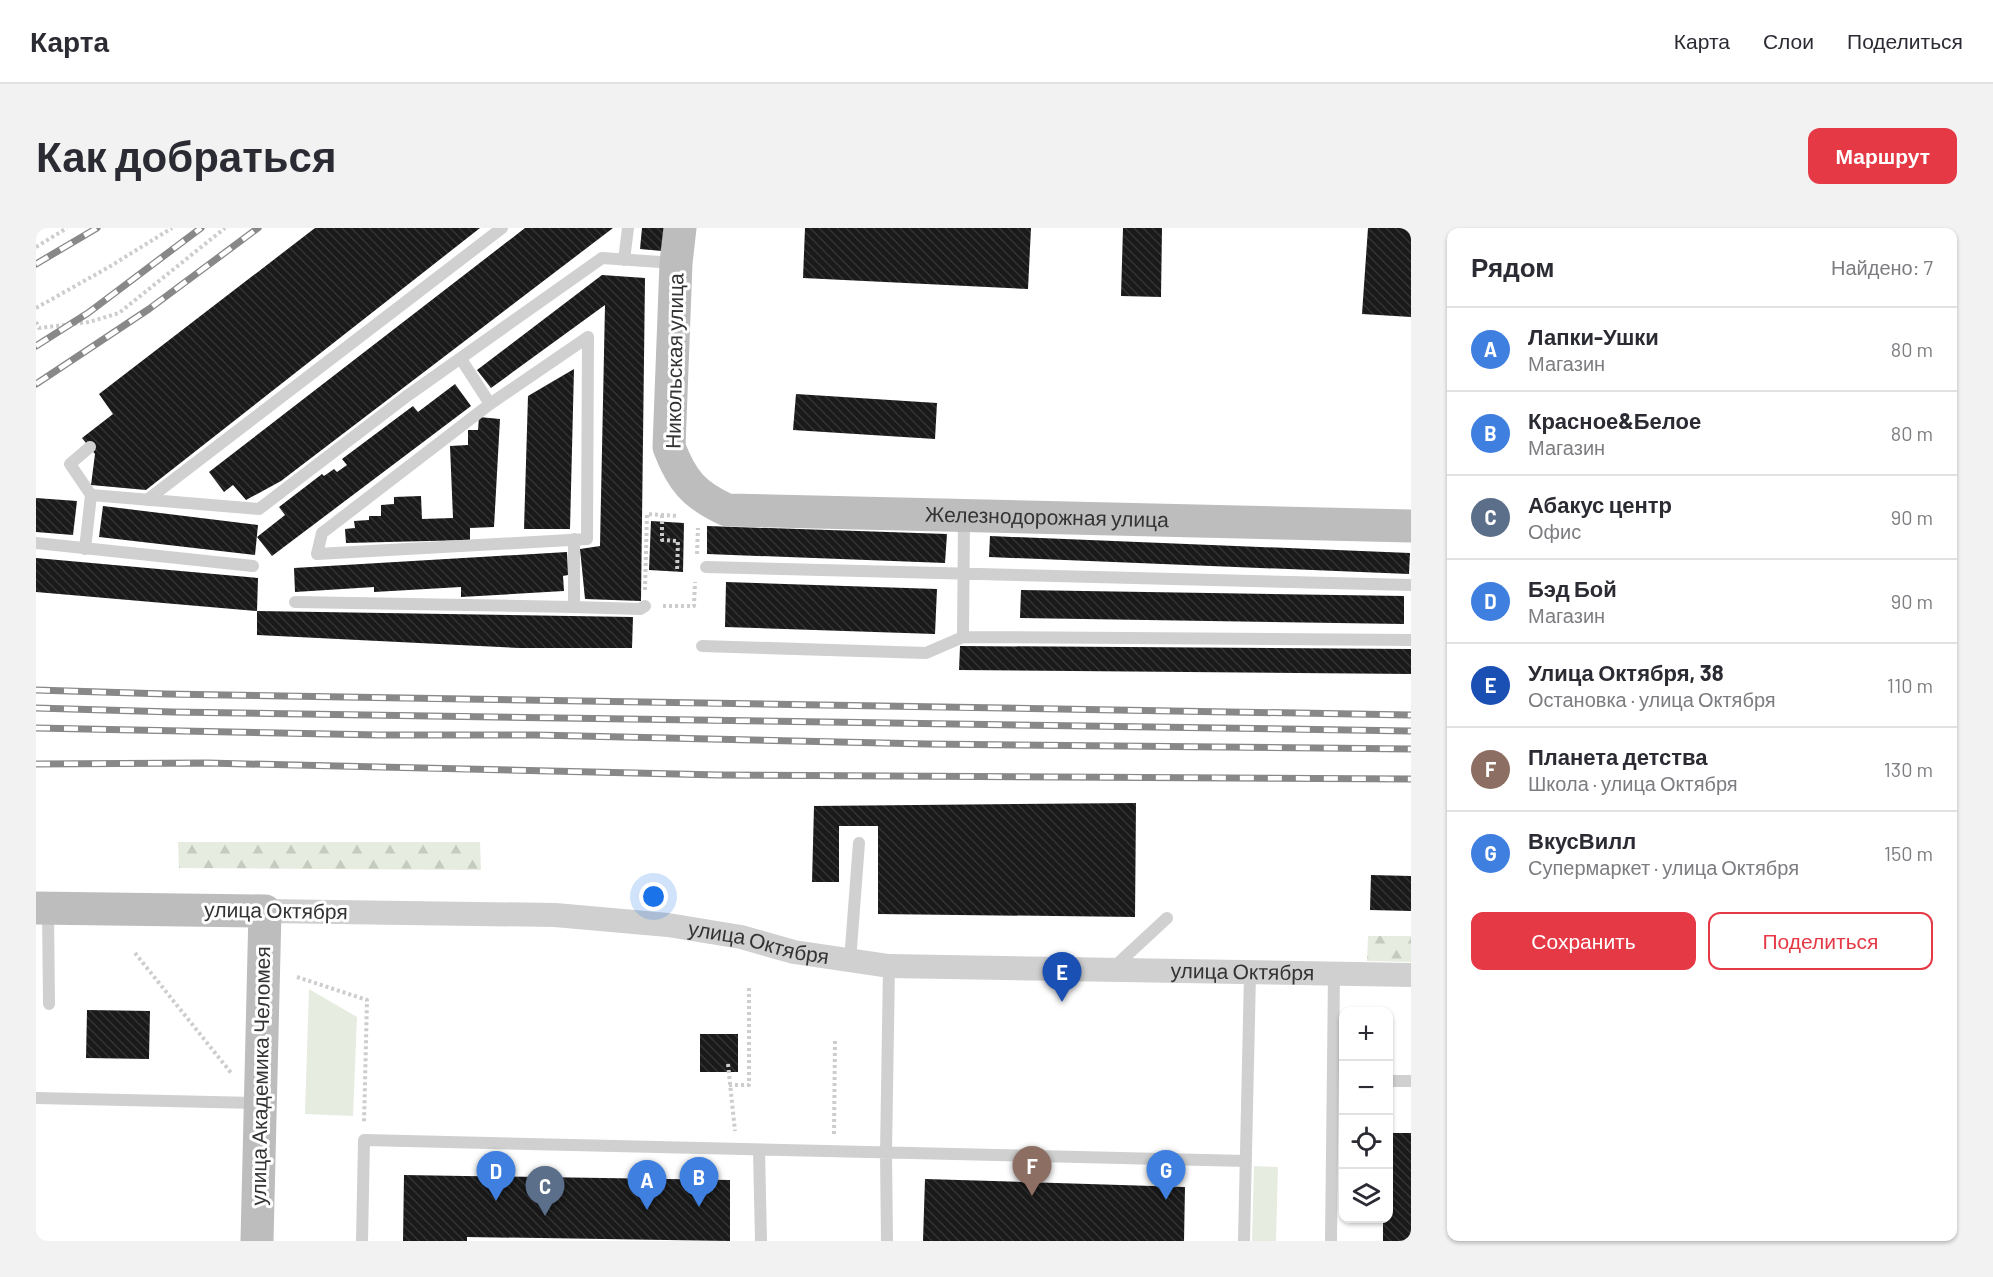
<!DOCTYPE html>
<html lang="ru">
<meta charset="utf-8">
<style>
body{margin:0;font-family:Barlow,sans-serif;background:#f2f2f3;color:#2b2b33}
.controls{position:absolute;right:18px;bottom:18px;display:grid;overflow:hidden;border-radius:12px;box-shadow:0 2px 4px #0004}
.controls button{width:54px;height:54px;display:grid;place-items:center;padding:0;border:0;border-bottom:2px solid #e1e1e2;background:#fff;color:#2b2b33;font:30px sans-serif}
.you{position:absolute;left:618px;top:669px;width:21px;height:21px;margin:-15px;border:4px solid #fff;border-radius:50%;background:#1a73e8;box-shadow:0 0 0 9px #1a73e833}
.badge{display:grid;place-items:center;width:39px;height:39px;border-radius:50%;background:#e63946;color:#fff;font-size:20px;font-weight:700}
.pin{position:absolute;translate:-50% -50px;filter:drop-shadow(0 2px 3px #0008)}
.pin::after{content:'';position:absolute;top:32px;width:21px;height:18px;background:inherit;clip-path:polygon(0 0,100% 0,50% 100%)}
.list{margin:0;padding:0;list-style:none}
h2{display:flex;justify-content:space-between;align-items:center;height:78px;margin:0;padding:0 24px;font-size:26px}
h2 small{font-size:20px;font-weight:400;color:#7c7c81}
.list li{display:grid;grid-template-columns:39px 1fr auto;gap:18px;align-items:center;box-sizing:border-box;height:84px;padding:0 24px;border-top:2px solid #e1e1e2}
.list b{display:block;font-size:22px;white-space:nowrap}
.list p{margin:0;font-size:20px;white-space:nowrap;color:#7c7c81}
.list em{font-size:20px;font-style:normal;color:#7c7c81}
.actions{display:flex;gap:12px;padding:18px 24px}
.actions a{flex:1;padding:14px 0;border:2px solid #e63946;border-radius:12px;text-align:center;font-size:21px;color:#e63946}
.actions .main{background:#e63946;color:#fff}
.icon{flex:none;width:33px;height:33px;fill:none;stroke:currentColor;stroke-width:2;stroke-linecap:round;stroke-linejoin:round}
.map{position:relative;flex:none;width:1375px;height:1013px;overflow:hidden;border-radius:12px}
header{display:flex;align-items:center;gap:36px;box-sizing:border-box;height:84px;padding:0 30px;background:#fff;border-bottom:2px solid #e1e1e2}
header strong{font-size:28px}
nav{display:flex;gap:33px;margin-inline-start:auto;font-size:21px}
.intro{display:flex;align-items:center;justify-content:space-between;box-sizing:border-box;height:144px;padding:0 36px}
h1{margin:0;font-size:42px}
.button{padding:15px 27px;border-radius:12px;background:#e63946;color:#fff;font-size:21px;font-weight:700}
main{display:flex;gap:36px;padding:0 36px}
aside{flex:1;background:#fff;border-radius:12px;box-shadow:0 2px 4px #0004}
.map>svg:first-child{display:block}
.green{fill:#e6ecdf}
.forest{fill:url(#forest-firs)}
.building{fill:url(#building-back-hatch)}
.lines{fill:none;stroke-linecap:round;stroke-linejoin:round}
.path{stroke:#cdcdcd;stroke-width:4;stroke-dasharray:3 3;stroke-linecap:butt}
.lane{stroke:#d0d0d0;stroke-width:12}
.street{stroke:#d0d0d0;stroke-width:24}
.secondary{stroke:#bdbdbd;stroke-width:33}
.rail-casing{stroke:#888;stroke-width:7}
.rail{stroke:#fff;stroke-width:4.5;stroke-dasharray:14;stroke-linecap:butt}
.labels{text-anchor:middle;stroke-width:6;stroke-linejoin:round;paint-order:stroke}
.street-label{font-size:21px;fill:#333;stroke:#fff}
</style>
<header>
<strong>Карта</strong>
<nav><a>Карта</a><a>Слои</a><a>Поделиться</a></nav>
</header>
<div class="intro"><h1>Как добраться</h1><a class="button">Маршрут</a></div>
<main>
<div class="map">
<svg width="1375" height="1013" viewBox="0 0 1375 1013">
<defs>
<pattern id="forest-firs" width="22" height="20" patternUnits="userSpaceOnUse" patternTransform="scale(1.5)"><rect width="22" height="20" fill="#e6ecdf"/><path d="M5 1l3.5 6h-7zM16 11l3.5 6h-7z" fill="#c6cbc0"/></pattern>
<pattern id="building-back-hatch" width="6" height="6" patternUnits="userSpaceOnUse" patternTransform="scale(1.5)"><rect width="6" height="6" fill="#1a1a1a"/><path d="M-1 5l2 2M0 0l6 6M5-1l2 2" fill="none" stroke="#333"/></pattern>
</defs>
<rect width="100%" height="100%" fill="#fff"/>
<path class="green" d="M273 761 321 789 317 888 269 886Z
M1218 938 1242 939 1240 1013H1216Z"/>
<path class="forest" d="M142 614H444L445 642 143 640Z
M1332 708H1375V734L1331 733Z"/>
<path class="building" d="M279 0H444L110 262 55 257 59 226 46 210 77 186 63 166Z
M489 0H577L245 253 210 272 197 257 188 264 173 244Z
M606 0H629L626 23 604 21Z
M769 0H995L992 61 767 50Z
M1087 0H1126L1125 69 1085 68Z
M1332 0H1375V89L1326 86Z
M566 47 609 50 605 373 549 371 544 321 564 318 569 77 455 160 441 142Z
M538 141 534 301H488L492 168Z
M419 156 435 178 236 328 221 309 249 287 243 279 286 246 288 248 298 241 301 244 311 237 306 231 377 178 382 184Z
M760 166 901 175 899 211 757 202Z
M443 189 464 191 458 299 434 300V312L310 315 309 301 319 300 318 293 333 292V288H345V277L358 276V269L385 268 386 291 417 290 414 218 432 217V202H442Z
M0 270 41 273 37 307 0 304Z
M67 278 222 297 219 327 63 309Z
M615 293 648 295 647 344 613 342Z
M671 298 911 306 909 335 671 326Z
M954 308 1374 325 1373 346 953 329Z
M531 324 532 347 527 348 528 363 425 369V359L338 364V359L259 364 258 340Z
M0 330 222 350 221 383 0 364Z
M690 354 901 361 899 406 689 399Z
M985 362 1368 368V396L984 390Z
M221 383 597 389 596 420H483L221 407Z
M924 418 1375 421V446L923 442Z
M1100 575 1099 689 842 686V598H803V654H776L778 578Z
M1335 647 1375 648V683L1334 682Z
M51 782 114 783 113 831 50 830Z
M664 806H702V844H664Z
M1352 905H1375V1013H1347V990H1352Z
M368 947 694 952V1013L431 1009V1013H367Z
M889 951 1149 959 1148 1013H887Z"/>
<g class="lines">
<path class="path" d="M0 19 31 0
M0 80 73 39 136 0
M0 94 3 100 53 94 83 85 189 0
M626 287V312L642 313 641 344
M661 326 662 300
M609 362 611 286 642 288
M627 378H658L659 354
M99 725 196 846
M261 749 331 772 328 896
M692 836 699 903
M693 857H713V758
M798 906 799 811"/>
<path class="lane" d="M588 32 592 0
M552 109 551 311 281 326 286 305 454 176Z
M425 131 454 176
M55 267 223 281 371 168 566 30 639 35
M111 272 466 0
M0 315 217 338
M49 321 55 267 34 236 54 219
M670 339 1375 357
M259 374 538 379V311
M538 379 604 381 609 378
M927 409 928 289
M666 418 890 425 927 409 1375 412
M12 681 13 776
M814 733 823 615
M1077 740 1131 690
M1352 853H1375
M0 870 224 875
M723 922 725 1013
M326 1013 328 912 1210 933
M851 1013 850 925 853 738
M1208 1013 1214 746
M1295 1013 1298 746"/>
<path class="street" id="s1" d="M229 683 519 687 632 697 705 709 758 724 853 738 1375 747"/>
<g class="secondary">
<path id="s2" d="M644 0 640 35 633 219C646 253 658 267 691 282L1375 298"/>
<path d="M0 680 229 683 221 1013"/>
</g>
<g class="rail-casing">
<path id="rail" d="M0 36 61 0
M0 118 52 85 165 0
M0 156 113 81 222 0
M0 462 130 466 1375 487
M0 480 137 484 1375 503
M0 500 343 507H500L891 516 1375 521
M0 536 171 535 683 547 1375 551"/>
</g>
<use href="#rail" class="rail"/>
</g>
<g class="labels">
<g class="street-label">
<text transform="translate(639 133) rotate(-89)" y="7">Никольская улица</text>
<text dy="7" stroke="none"><textPath href="#s2" startOffset="628">Железнодорожная улица</textPath></text>
<text transform="translate(240 683) rotate(1)" y="7">улица Октября</text>
<text dy="7" stroke="none"><textPath href="#s1" startOffset="496">улица Октября</textPath></text>
<text dy="7" stroke="none"><textPath href="#s1" startOffset="982">улица Октября</textPath></text>
<text transform="translate(225 848) rotate(-89)" y="7">улица Академика Челомея</text>
</g>
</g>
</svg>
<div class="controls">
<button>+</button>
<button>−</button>
<button><svg class="icon" aria-label="locate" viewBox="0 0 24 24"><circle cx="12" cy="12" r="6"/><path d="M12 2v4M12 18v4M2 12h4M18 12h4"/></svg></button>
<button><svg class="icon" aria-label="layers" viewBox="0 0 24 24"><path d="M12 4l9 5-9 5-9-5zM3 14l9 5 9-5"/></svg></button>
</div>
<div class="you"></div>
<div class="pin badge" style="left:611px;top:982px;background:#3f7fe0">A</div>
<div class="pin badge" style="left:663px;top:979px;background:#3f7fe0">B</div>
<div class="pin badge" style="left:509px;top:988px;background:#5c6f8a">C</div>
<div class="pin badge" style="left:460px;top:973px;background:#3f7fe0">D</div>
<div class="pin badge" style="left:1026px;top:774px;background:#1a4fb4">E</div>
<div class="pin badge" style="left:996px;top:968px;background:#8d6e63">F</div>
<div class="pin badge" style="left:1130px;top:972px;background:#3f7fe0">G</div>
</div>
<aside>
<h2>Рядом<small>Найдено: 7</small></h2>
<ul class="list">
<li><span class="badge" style="background:#3f7fe0">A</span><div><b>Лапки-Ушки</b><p>Магазин</p></div><em>80 m</em></li>
<li><span class="badge" style="background:#3f7fe0">B</span><div><b>Красное&amp;Белое</b><p>Магазин</p></div><em>80 m</em></li>
<li><span class="badge" style="background:#5c6f8a">C</span><div><b>Абакус центр</b><p>Офис</p></div><em>90 m</em></li>
<li><span class="badge" style="background:#3f7fe0">D</span><div><b>Бэд Бой</b><p>Магазин</p></div><em>90 m</em></li>
<li><span class="badge" style="background:#1a4fb4">E</span><div><b>Улица Октября, 38</b><p>Остановка · улица Октября</p></div><em>110 m</em></li>
<li><span class="badge" style="background:#8d6e63">F</span><div><b>Планета детства</b><p>Школа · улица Октября</p></div><em>130 m</em></li>
<li><span class="badge" style="background:#3f7fe0">G</span><div><b>ВкусВилл</b><p>Супермаркет · улица Октября</p></div><em>150 m</em></li>
</ul>
<div class="actions"><a class="main">Сохранить</a><a>Поделиться</a></div>
</aside>
</main>
